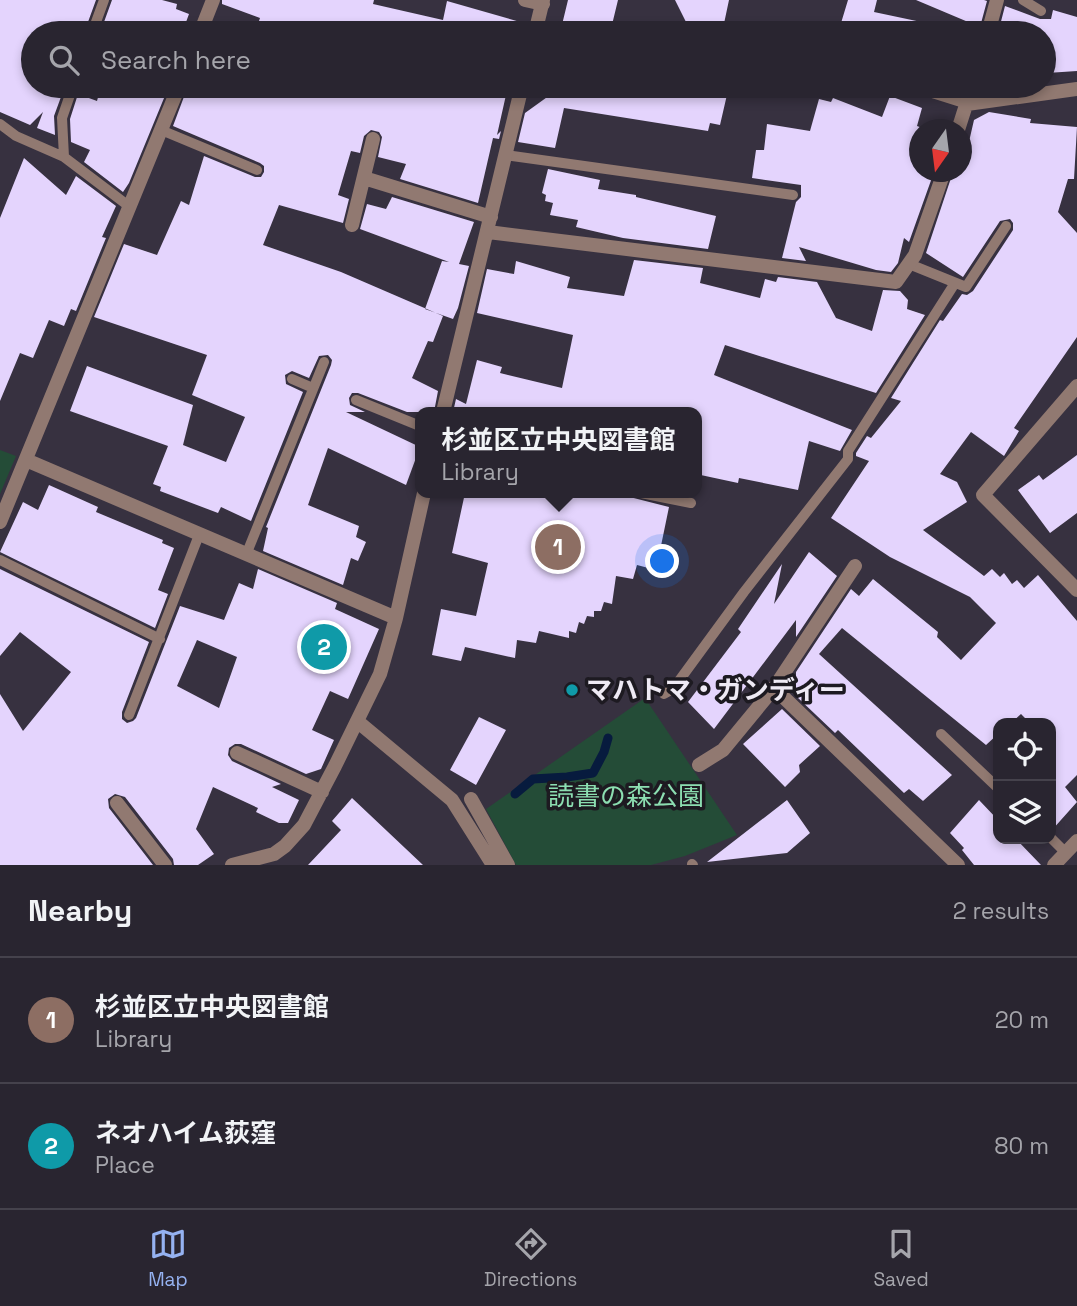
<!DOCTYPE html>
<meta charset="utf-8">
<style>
body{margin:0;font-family:"Space Grotesk","Noto Sans JP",sans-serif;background:#312d38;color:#f1f3f6}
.controls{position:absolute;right:21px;bottom:21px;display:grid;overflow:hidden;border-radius:14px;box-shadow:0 4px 10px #0003}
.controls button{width:63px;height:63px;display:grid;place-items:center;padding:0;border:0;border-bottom:2px solid #45424c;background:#292530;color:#f1f3f6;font:35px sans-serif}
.compass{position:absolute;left:909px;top:119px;width:63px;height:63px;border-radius:50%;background:#292530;box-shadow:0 4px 10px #0003;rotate:194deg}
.you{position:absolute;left:663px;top:562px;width:24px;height:24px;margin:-18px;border:5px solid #fff;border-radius:50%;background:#1a73e8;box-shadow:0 0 0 10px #1a73e833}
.badge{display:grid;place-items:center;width:46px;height:46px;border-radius:50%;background:#95b2f1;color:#fff;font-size:23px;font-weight:700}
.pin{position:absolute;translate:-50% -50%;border:4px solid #fff;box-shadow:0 2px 7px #0006}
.popup{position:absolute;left:415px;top:407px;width:287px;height:91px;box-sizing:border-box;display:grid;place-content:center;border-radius:14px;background:#292530;filter:drop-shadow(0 2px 5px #0005);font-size:23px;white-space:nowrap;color:#a5a5ab}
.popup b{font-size:26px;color:#f1f3f6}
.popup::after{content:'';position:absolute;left:50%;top:100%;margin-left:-14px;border:14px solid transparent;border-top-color:#292530}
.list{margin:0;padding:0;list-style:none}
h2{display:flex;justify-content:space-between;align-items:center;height:91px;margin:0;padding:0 28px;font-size:30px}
h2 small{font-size:23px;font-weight:400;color:#a5a5ab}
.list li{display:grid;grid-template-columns:46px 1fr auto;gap:21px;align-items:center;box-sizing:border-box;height:126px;padding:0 28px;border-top:2px solid #45424c}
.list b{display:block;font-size:26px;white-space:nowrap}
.list p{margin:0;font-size:23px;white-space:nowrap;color:#a5a5ab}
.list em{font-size:23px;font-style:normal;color:#a5a5ab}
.icon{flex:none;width:38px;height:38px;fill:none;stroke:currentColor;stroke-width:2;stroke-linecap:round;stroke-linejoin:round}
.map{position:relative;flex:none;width:1077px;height:865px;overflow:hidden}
.search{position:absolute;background:#292530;box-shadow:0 4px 10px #0003;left:21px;right:21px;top:21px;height:77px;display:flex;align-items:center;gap:18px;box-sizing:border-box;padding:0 24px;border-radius:38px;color:#a5a5ab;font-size:26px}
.sheet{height:343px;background:#292530}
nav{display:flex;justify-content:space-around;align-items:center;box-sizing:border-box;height:98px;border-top:2px solid #45424c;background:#292530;font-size:19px;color:#a5a5ab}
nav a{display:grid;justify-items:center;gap:4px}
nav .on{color:#95b2f1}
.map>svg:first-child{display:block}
.green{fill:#244c37}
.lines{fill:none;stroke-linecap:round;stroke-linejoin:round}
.stream{stroke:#071b3e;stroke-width:9}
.building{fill:#e4d4fd;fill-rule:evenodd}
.lane{stroke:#917971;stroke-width:10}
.street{stroke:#917971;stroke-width:14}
.culture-dot{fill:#0f9aa8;stroke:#1d1a21;stroke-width:2.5}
.labels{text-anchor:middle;stroke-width:7;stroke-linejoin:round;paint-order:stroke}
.poi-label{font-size:26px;font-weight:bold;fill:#eeeaf4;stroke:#1d1a21;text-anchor:start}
.park-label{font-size:26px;fill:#8cdeb1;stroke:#1d1a21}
</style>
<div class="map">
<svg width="1077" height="865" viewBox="0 0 1077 865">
<rect width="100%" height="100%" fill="#373140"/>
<path class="green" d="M0 450 16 456 0 494Z
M645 698 737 835 685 856 651 865H516L486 809Z"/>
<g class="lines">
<path class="stream" d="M515 794 533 779 567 777 593 773 604 752 608 738"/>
</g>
<path class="building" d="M0 0H96L84 33H33V86H65L54 116 55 135 37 128 43 112 30 125 0 112Z
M112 0H162L177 4 176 9 189 14 182 33H100Z
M222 0H374L373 4 443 20 447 1 527 24 526 33H255L260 18 222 4Z
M568 0H618L610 33H560Z
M675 0H729L722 33H697L690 30Z
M848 0H877L874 12 926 23 925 33H838Z
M916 0H984L987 1 980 27Z
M1005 6 1040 19H1051L1053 10 1077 17V71L1047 73 1044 33H998Z
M101 86H169L129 183 123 192 84 162 90 150 71 142 70 119 78 94 97 101Z
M188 86H508L497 135 501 131 499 139 493 138 478 203 400 179 406 164 378 157 382 137 379 132 371 130 364 136 360 153 351 151 338 195 349 199 343 223 279 205 263 245 341 272 443 316 433 342 428 341 412 378 438 391 434 412H407L358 393H352L349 398 350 405 365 412H346L420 447 406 485 328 448 308 505 359 526 356 537 366 542 358 561 351 558 343 585 263 551 268 528 266 527 331 365 332 360 328 355 319 356 309 378 292 371 285 375 286 384 303 392 251 521 221 507 218 513 160 491 161 487 153 484 168 446 70 411 87 366 193 405 183 445 226 462 245 417 192 395 207 355 94 317 124 244 157 255 181 201 189 205 204 156 255 177H261L264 172V166L260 163 173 126Z
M552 86H729L720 125 710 123 708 131 564 108 555 148 518 142 525 113 550 95Z
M890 96 922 108 917 126 925 129 920 130V172H934L909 242 904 238 898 263 891 272 876 270 799 247 806 261 782 258 796 202 801 197V185L752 178 756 150H764L767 124 810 131 819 99 831 102 833 98 882 117Z
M989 112 1031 119 1030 123 1077 127 1074 179H1068L1058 212 1077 233V337L1014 428 1019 431 1004 456 971 432 940 474 957 482 967 502 923 530 984 576 992 569 1000 577 1004 573 1012 584 1017 580 1024 588 1038 575 1077 621V775L1065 787 1077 802 1052 830 1051 723H1030L1021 714 1011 723H998V734L986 745 842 628 819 654 952 775 923 801 909 789 904 793 838 730 835 733 796 696V672L851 589 859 596 873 579 938 632 937 637 961 660 996 623 970 597 890 557 831 518 869 461 856 456V453L867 436 871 438 901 401 891 398 940 320 943 321 962 294 967 295 973 291 1013 230V223L1010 219 1000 221 963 277 926 253 953 172H962L974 120Z
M24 158 66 195 76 176 116 206 102 237 106 238 76 311 71 309 64 326 49 320 33 358 20 353 0 401V218Z
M548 169 600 180 598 189 636 195V197L716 216 708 249 623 238 576 227 578 220 550 215 553 203 545 201 546 195 542 193Z
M392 197 474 222 459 264 469 266 458 308 453 319 425 309 442 261 449 262 360 229 367 204 386 209Z
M634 260 703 268 700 283 760 298 765 279 776 282 778 277 817 282 836 318 872 331 883 290 900 291 908 300 907 309 925 315 876 393 725 345 714 375 852 430 840 451 809 441 798 490 739 478 738 483 696 474V412H453L456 399 466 404 477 360 502 367 500 373 562 388 573 335 477 313 487 269 514 274 516 261 570 277 567 288 624 296Z
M1077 455V513L1050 533 1018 490 1039 475 1043 480Z
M49 485 98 507 96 512 163 540 162 543 174 548 158 590 168 594 155 628 0 552 23 502 38 510Z
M465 493H614L669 507 656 570 637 565 633 579 616 576 612 604 604 602 601 611H594V617L587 616 584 624 579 622 576 633 569 631V638L539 631 536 643 517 640 515 658 465 647 461 661 432 655 441 609 476 616 488 563 452 553Z
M809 552 837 576 796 637V620L714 729 688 702 741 632 738 629 782 564 774 604Z
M0 569 149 642 122 712V719L127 723 133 721 136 718 180 606 224 620 239 583 253 589 258 569 337 603 335 609 379 629 348 699 330 691 312 730 334 740 321 769 306 774 241 744H235L229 748 228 755 232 761 281 784 272 787 299 800 288 823H279L256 812 258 808 213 787 196 829 214 854 198 865H174L173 859 125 797 115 794 108 799 109 808 153 865H0V694L23 731 71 672 20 632 0 656ZM197 640 237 657 219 708 177 686Z
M782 709 820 746 799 765 800 772 785 787 743 744Z
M479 717 506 730 476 785 450 770Z
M352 798 423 865H308L341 830 332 821Z
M787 800 810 833 787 853 707 862Z
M979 800 998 820V839H1016L1041 865H974L962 850 964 848 950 833Z"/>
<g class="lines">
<path class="lane" d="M1023 0 1041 11
M92 33 104 0
M910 86 967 104
M0 124 16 136 64 157 130 207
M161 130 257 170
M505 155 793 195
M64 157 62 118 73 86
M909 264 966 287 1006 226
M292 379 313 388
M356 400 420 426
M641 493 691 503
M246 555 324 362
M0 560 160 639
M664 694 673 689 744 592 848 459V451L955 283
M129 715 199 535
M941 734 998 788
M1051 838 1066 853
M692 864 693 865"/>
<path class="street" d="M525 0 543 4
M200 33 213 0
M535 33 543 0
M988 33 997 0
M967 104 1077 89
M958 130 972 86
M364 178 491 217
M352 225 373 139
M488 232 896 282 915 255 944 172
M1077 386 983 495 1077 590
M443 412 522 86
M26 460 396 618
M0 522 179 86
M774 688 958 865
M357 721 452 800 493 865
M237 753 322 792
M699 765 723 750 774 688 855 566
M471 799 508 865
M117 803 165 865
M232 865 274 854 285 846 304 825 335 766 380 674 396 618 424 493
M1054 865 1077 841"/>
</g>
<circle class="culture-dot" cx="572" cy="690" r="7"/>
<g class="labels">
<g class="poi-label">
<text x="586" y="699">マハトマ・ガンディー</text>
</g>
<g class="park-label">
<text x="626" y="805">読書の森公園</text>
</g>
</g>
</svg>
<div class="controls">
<button><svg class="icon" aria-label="locate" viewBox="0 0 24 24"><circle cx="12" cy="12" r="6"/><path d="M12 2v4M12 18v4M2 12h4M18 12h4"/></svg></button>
<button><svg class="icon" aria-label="layers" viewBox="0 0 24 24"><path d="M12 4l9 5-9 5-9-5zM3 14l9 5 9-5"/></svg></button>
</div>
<svg class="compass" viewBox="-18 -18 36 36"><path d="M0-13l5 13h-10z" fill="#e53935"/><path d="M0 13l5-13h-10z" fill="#a5a5ab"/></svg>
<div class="you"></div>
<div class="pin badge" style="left:558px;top:547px;background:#8d6e63">1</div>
<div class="popup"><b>杉並区立中央図書館</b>Library</div>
<div class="pin badge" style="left:324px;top:647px;background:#0f9aa8">2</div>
<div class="search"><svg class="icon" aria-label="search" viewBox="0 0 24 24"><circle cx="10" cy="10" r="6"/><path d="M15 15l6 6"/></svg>Search here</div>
</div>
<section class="sheet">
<h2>Nearby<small>2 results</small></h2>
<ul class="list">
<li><span class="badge" style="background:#8d6e63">1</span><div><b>杉並区立中央図書館</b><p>Library</p></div><em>20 m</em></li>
<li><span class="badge" style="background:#0f9aa8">2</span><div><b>ネオハイム荻窪</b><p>Place</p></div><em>80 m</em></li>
</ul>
</section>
<nav>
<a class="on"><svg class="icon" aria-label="map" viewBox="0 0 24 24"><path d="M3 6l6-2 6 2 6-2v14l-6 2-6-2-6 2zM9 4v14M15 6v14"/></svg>Map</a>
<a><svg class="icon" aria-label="directions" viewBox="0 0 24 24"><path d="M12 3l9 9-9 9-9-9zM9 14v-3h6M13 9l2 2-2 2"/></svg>Directions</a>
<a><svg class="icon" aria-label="saved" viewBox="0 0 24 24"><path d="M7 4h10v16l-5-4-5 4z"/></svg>Saved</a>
</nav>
